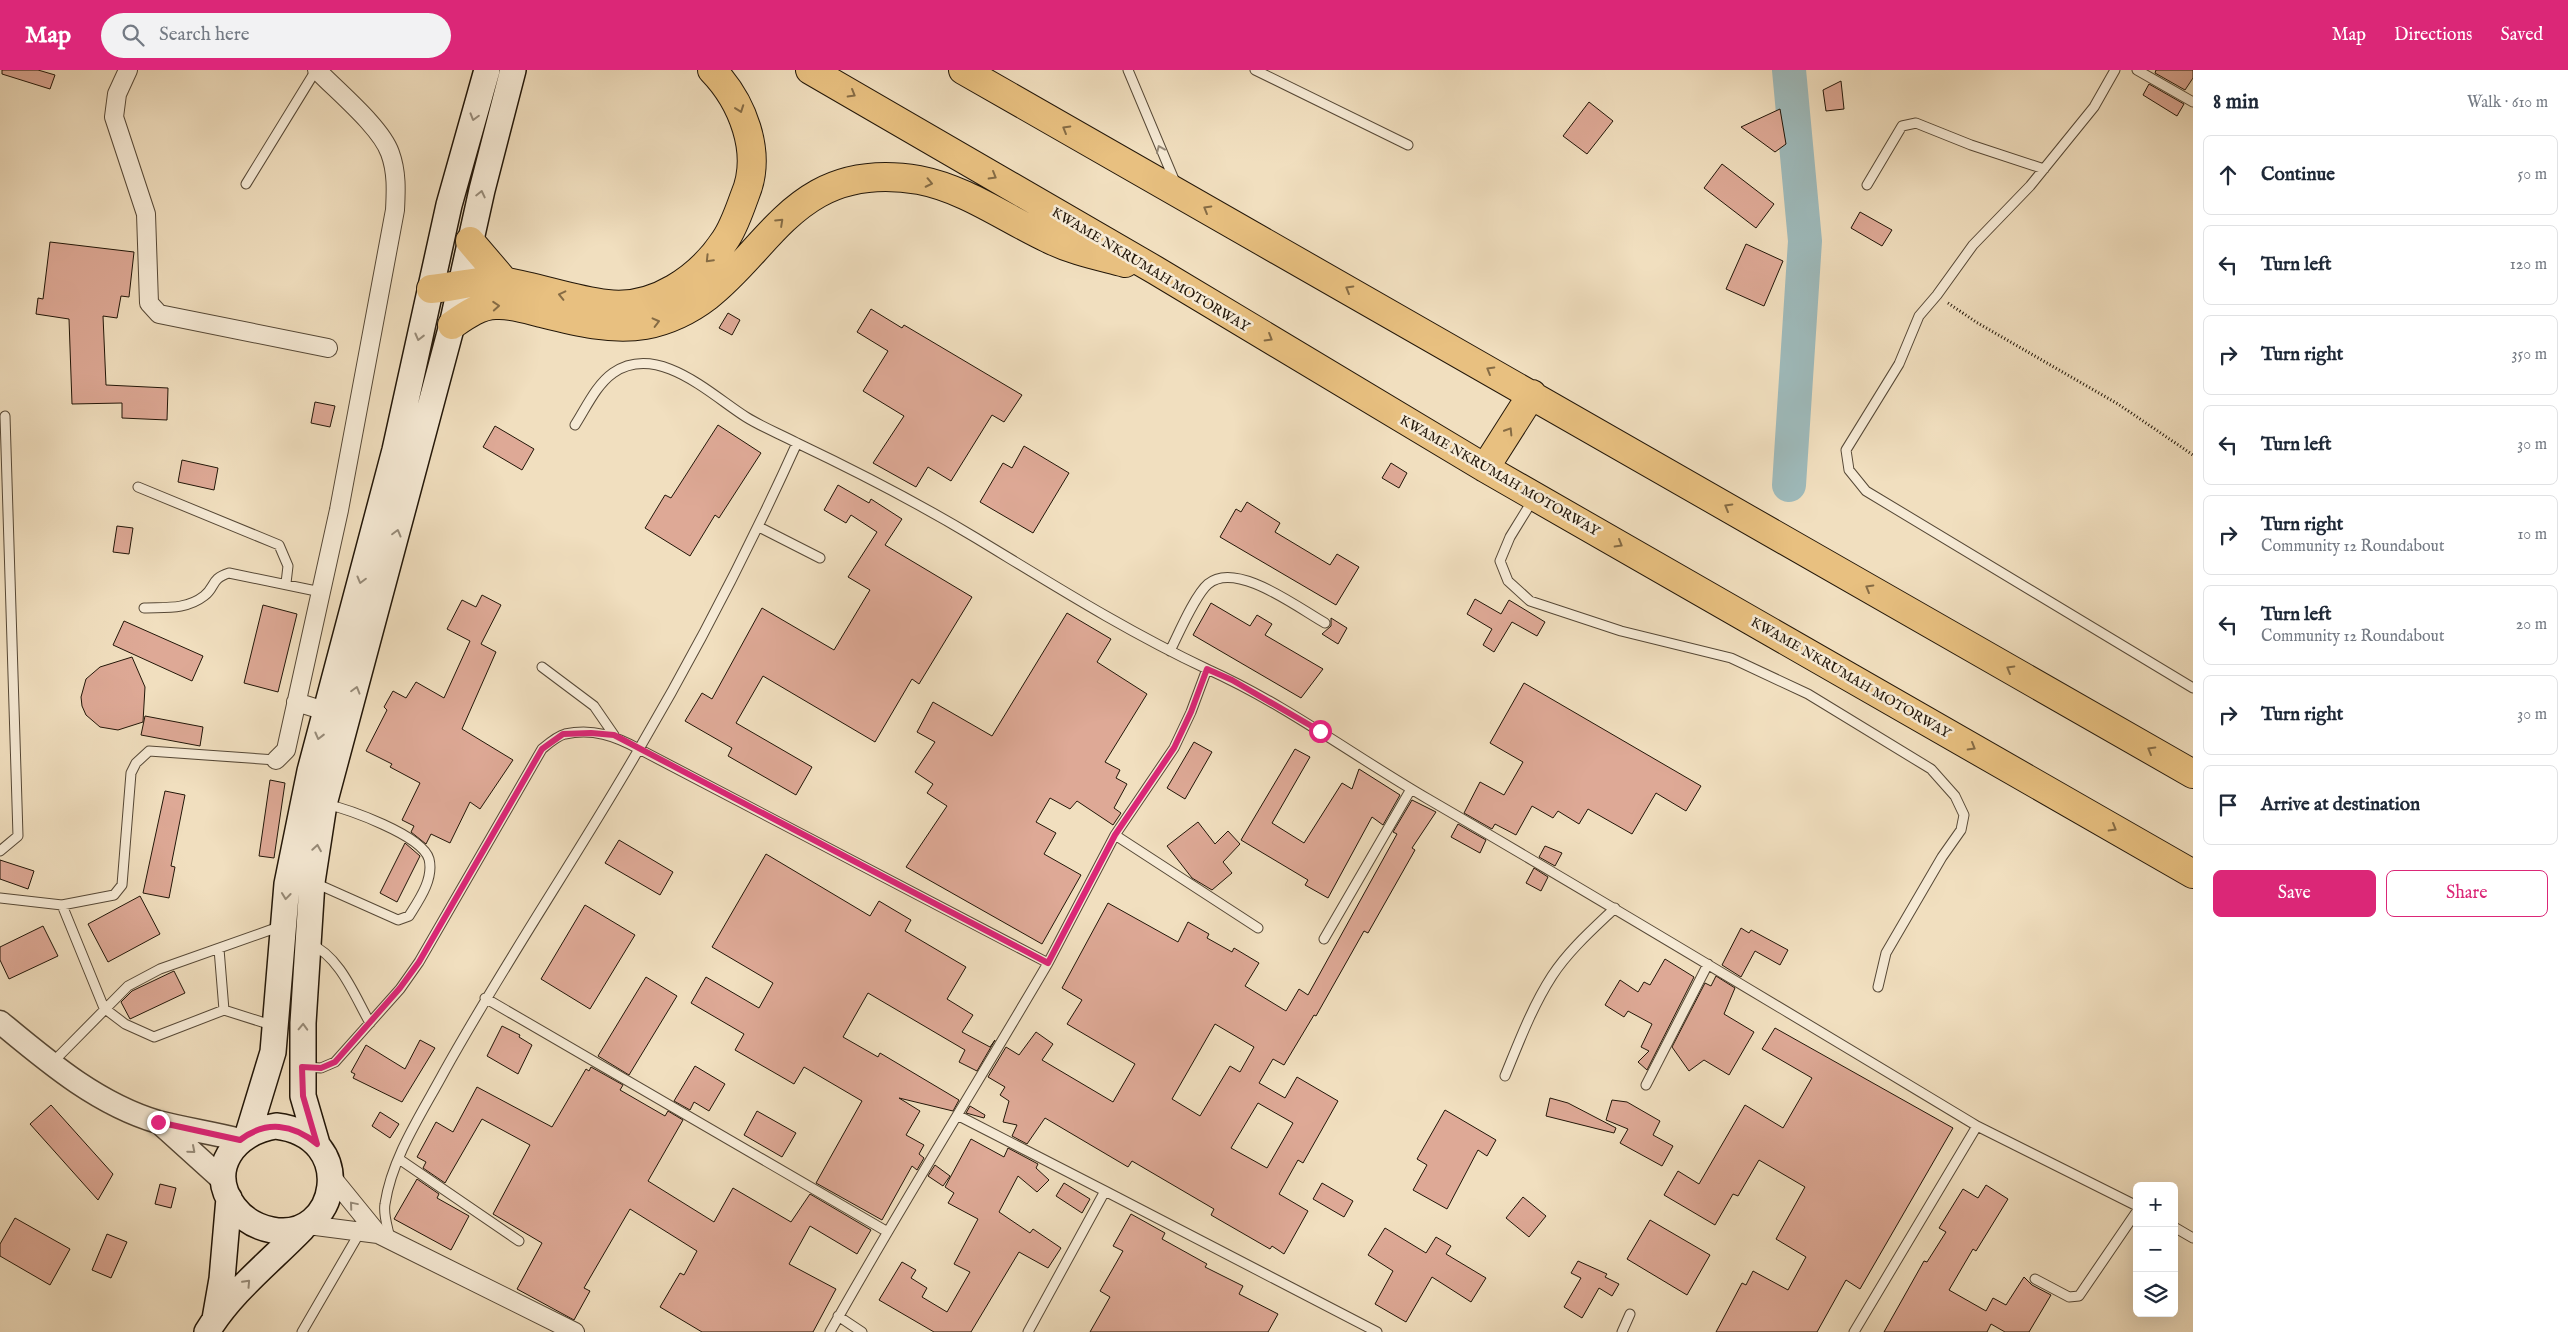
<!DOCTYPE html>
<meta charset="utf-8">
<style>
body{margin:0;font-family:"IM FELL English",serif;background:#f2f2f3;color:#1f2937}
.controls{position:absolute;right:15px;bottom:15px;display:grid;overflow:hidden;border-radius:8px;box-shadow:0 5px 20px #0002}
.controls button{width:45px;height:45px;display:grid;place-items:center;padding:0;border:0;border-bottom:1px solid #e0e1e3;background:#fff;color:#1f2937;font:25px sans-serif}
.stop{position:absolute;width:15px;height:15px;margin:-11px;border:4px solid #db2777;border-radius:50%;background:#fff}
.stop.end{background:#db2777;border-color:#fff;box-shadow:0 1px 5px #0008}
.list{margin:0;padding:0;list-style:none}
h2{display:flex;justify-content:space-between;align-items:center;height:65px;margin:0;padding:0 20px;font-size:21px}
h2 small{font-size:16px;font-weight:400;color:#747a83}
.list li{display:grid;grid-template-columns:32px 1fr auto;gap:15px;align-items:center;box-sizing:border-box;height:80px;margin:0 10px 10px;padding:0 10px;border:1px solid #e0e1e3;border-radius:8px}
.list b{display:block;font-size:19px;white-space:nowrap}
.list p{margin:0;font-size:16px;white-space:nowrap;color:#747a83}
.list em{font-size:16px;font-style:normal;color:#747a83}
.actions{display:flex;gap:10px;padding:15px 20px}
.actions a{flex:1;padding:11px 0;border:1px solid #db2777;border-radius:8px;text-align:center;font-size:18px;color:#db2777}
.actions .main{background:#db2777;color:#fff}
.icon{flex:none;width:28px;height:28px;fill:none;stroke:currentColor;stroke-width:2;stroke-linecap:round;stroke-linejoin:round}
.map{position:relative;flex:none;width:2193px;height:1262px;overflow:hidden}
header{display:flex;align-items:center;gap:30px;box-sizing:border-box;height:70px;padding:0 25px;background:#db2777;color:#fff}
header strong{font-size:24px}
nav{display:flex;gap:28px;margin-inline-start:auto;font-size:18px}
.search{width:350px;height:45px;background:#f2f2f3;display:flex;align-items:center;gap:12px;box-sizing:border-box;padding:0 18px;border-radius:28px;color:#747a83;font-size:19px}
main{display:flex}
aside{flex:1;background:#fff}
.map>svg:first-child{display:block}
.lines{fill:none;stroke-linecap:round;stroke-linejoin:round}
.river{stroke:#9ebabb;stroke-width:34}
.building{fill:#dea996;stroke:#221608;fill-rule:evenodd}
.service-casing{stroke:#564836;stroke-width:11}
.minor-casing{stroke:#564836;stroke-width:20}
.tertiary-casing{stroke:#564836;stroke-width:25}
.secondary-casing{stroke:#221608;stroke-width:28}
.motorway-casing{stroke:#221608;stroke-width:30}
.path{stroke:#221608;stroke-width:3;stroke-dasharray:1 2.5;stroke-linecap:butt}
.service{stroke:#f6ead5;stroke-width:9}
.minor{stroke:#f6ead5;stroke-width:18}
.tertiary{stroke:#f6ead5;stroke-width:22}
.secondary{stroke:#f6ead5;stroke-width:25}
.motorway{stroke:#e8c080;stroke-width:28}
.oneway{stroke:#856b44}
.oneway2{stroke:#978b79}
.route{stroke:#db2777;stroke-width:6}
.labels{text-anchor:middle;stroke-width:5;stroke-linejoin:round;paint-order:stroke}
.street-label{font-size:14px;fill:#221608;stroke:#f6ead5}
</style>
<header>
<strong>Map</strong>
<div class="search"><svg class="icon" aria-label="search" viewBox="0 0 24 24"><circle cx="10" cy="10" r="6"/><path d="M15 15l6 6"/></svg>Search here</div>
<nav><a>Map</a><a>Directions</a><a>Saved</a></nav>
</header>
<main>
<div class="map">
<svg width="2193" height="1262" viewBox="0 0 2193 1262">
<rect width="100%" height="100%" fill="#f1dfbf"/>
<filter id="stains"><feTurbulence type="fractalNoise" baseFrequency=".004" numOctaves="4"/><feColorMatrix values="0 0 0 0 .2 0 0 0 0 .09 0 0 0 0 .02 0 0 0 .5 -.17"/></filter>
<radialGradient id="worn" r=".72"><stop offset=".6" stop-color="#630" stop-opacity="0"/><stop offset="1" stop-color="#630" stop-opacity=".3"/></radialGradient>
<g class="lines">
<path class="river" d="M1789 415 1805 171 1789 0"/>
</g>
<path class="building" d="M2 0H38L55 5 50 19 2 4Z
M2156 0H2193V8L2185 20 2155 3Z
M1841 11 1844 39 1826 41 1823 20Z
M2149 14 2184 34 2177 46 2143 25Z
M1589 32 1613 51 1587 84 1563 66Z
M1780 39 1786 74 1775 82 1741 57Z
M1722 94 1774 134 1756 158 1704 118Z
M1860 142 1892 160 1882 176 1851 158Z
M50 172 134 182 129 227 121 226 117 248 103 246 106 315 168 318 167 350 122 348V333L72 334 69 249 36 244 38 228 43 229Z
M1746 174 1783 191 1764 236 1726 219Z
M871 239 902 258 904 255 1022 325 1004 352 992 345 951 411 928 397 916 417 873 393 904 346 863 321 888 281 857 262Z
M728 243 740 250 732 265 719 258Z
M315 332 335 336 330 357 311 353Z
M718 355 761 383 719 448 715 445 690 486 645 458 665 425 671 428Z
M495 356 534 379 522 400 483 377Z
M1024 376 1069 403 1033 463 980 432 1003 393 1012 398Z
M182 390 218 398 214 420 178 412Z
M1391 393 1407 403 1399 418 1382 408Z
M838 415 869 433 871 429 902 449 885 475 972 527 919 614 912 609 875 672 763 606 736 653 812 697 796 725 728 686 732 678 685 651 702 623 712 629 762 538 834 580 870 520 848 507 877 462 851 445 846 453 824 440Z
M1247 432 1280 453 1275 462 1330 495 1337 484 1359 497 1336 535 1220 467 1236 439 1241 442Z
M117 456 133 458 129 484 113 482Z
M482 525 501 535 481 574 496 582 462 659 513 690 480 739 470 732 450 773 431 764 426 774 411 762 414 756 402 750 420 713 390 697 392 694 366 681 387 640 384 637 393 621 406 628 416 612 444 628 470 571 447 559 462 530 476 537Z
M1475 529 1501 544 1509 530 1545 552 1537 566 1512 552 1494 582 1483 575 1492 559 1467 544Z
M1211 533 1250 556 1257 545 1272 554 1265 565 1323 599 1301 628 1193 565Z
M263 535 297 544 278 622 244 613Z
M1067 543 1111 569 1097 592 1147 624 1105 692 1120 700 1116 708 1127 714 1114 738 1121 743 1113 755 1077 731 1070 739 1050 728 1036 752 1056 763 1044 784 1081 805 1042 874 906 797 947 736 927 723 933 714 915 702 935 672 917 662 933 632 992 666Z
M1331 548 1347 558 1338 574 1322 564 1331 556Z
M124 551 203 586 192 611 113 575Z
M132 587 145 617 143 652 118 660 100 657 86 645 82 636 81 627 86 609 100 597Z
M1524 613 1701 716 1686 741 1656 723 1632 764 1588 739 1579 754 1558 741 1553 748 1532 736 1516 765 1495 754 1492 759 1464 743 1480 712 1504 725 1523 692 1490 673Z
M145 646 203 657 200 676 141 665Z
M1194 672 1212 682 1185 729 1167 718Z
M1295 679 1310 687 1272 753 1304 773 1342 713 1352 719 1359 699 1400 725 1383 755 1372 747 1328 828 1305 815 1308 810 1241 770Z
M270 710 285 713 274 788 259 786Z
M165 721 185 725 171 796 175 797 169 828 143 823Z
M1412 730 1436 742 1412 778 1415 780 1368 863 1364 861 1316 946 1314 945 1284 995 1273 989 1259 1013 1285 1028 1297 1007 1338 1031 1303 1093 1298 1090 1279 1124 1308 1141 1284 1184 1272 1176 1270 1179 1211 1145 1214 1139 1132 1091 1128 1097 1045 1048 1027 1074 1012 1066 1017 1055 1003 1052 1009 1031 1000 1025 1005 1017 988 1007 1006 977 1019 985 1036 962 1053 974 1042 990 1113 1032 1135 994 1067 954 1082 930 1062 918 1108 833 1178 872 1188 852 1209 864 1207 868 1232 882 1234 878 1259 893 1245 916 1286 941 1299 919 1308 925 1397 764 1393 762ZM1215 954 1254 977 1240 1002 1230 996 1200 1046 1172 1029ZM1258 1033 1293 1053 1267 1098 1231 1078Z
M1198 752 1215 774 1228 761 1240 774 1223 792 1232 803 1212 820 1192 808 1167 776Z
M1458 754 1486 770 1480 783 1451 767Z
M619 770 673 802 660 825 605 793Z
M405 773 420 786 397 832 380 823Z
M1545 776 1562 783 1555 796 1539 787Z
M766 784 870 846 879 831 911 850 905 861 966 897 947 929 973 945 962 962 990 977 995 970 977 1001 959 992 965 980 868 923 843 967 878 987 880 983 959 1030 953 1041 899 1028 920 1041 906 1065 924 1075 919 1084 924 1088 917 1100 912 1096 882 1150 816 1113 862 1031 804 997 794 1014 735 980 744 964 691 933 706 907 759 938 773 913 712 877Z
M0 790 34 801 28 819 0 809Z
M1534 798 1548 807 1541 821 1526 813Z
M140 826 160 864 108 892 88 854Z
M585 835 635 865 590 939 541 909Z
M43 856 58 886 9 909 0 890V877Z
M1741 858 1749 863 1751 860 1788 880 1780 895 1755 881 1741 907 1722 895Z
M1665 889 1694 907 1647 1000 1638 992 1649 981 1641 977 1652 954 1628 941 1624 947 1605 935 1620 910 1638 922 1644 912 1650 915Z
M174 901 185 923 130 949 121 932 132 921Z
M1716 906 1735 918 1724 944 1754 962 1729 1005 1704 990 1689 1001 1672 977 1705 913 1711 916Z
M646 907 677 926 629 1005 598 986Z
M502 956 520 965 519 967 532 975 518 1004 487 986Z
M1775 958 1953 1058 1860 1219 1846 1210 1817 1262H1716L1742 1213 1746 1215 1753 1201 1788 1220 1806 1187 1776 1169 1805 1117 1759 1090 1738 1126 1733 1124 1715 1155 1664 1125 1678 1101 1699 1114 1745 1035 1783 1058 1812 1008 1762 979Z
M420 970 435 978 402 1032 353 1008 355 1004 351 1002 366 975 405 999Z
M695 996 725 1014 709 1041 694 1032 690 1040 674 1031Z
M591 997 623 1015 620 1020 665 1046 668 1041 683 1050 648 1111 714 1152 733 1118 791 1152 810 1124 871 1160 857 1184 810 1156 789 1194 836 1219 813 1262H702L660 1237 680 1203 684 1205 697 1181 630 1139 584 1218 590 1221 574 1250 517 1219 542 1173 493 1144 530 1075 482 1049 445 1113 423 1098 426 1092 417 1087 436 1052 453 1062 477 1017 552 1057 586 999 589 1001Z
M1550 1028 1568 1033 1616 1058 1614 1063 1546 1046Z
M1612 1030 1627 1032 1660 1051 1653 1065 1673 1076 1662 1096 1620 1073 1628 1059 1606 1050Z
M51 1035 113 1104 98 1130 30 1054Z
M970 1036 985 1045 984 1048 966 1043Z
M1445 1040 1496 1070 1487 1086 1478 1080 1447 1139 1413 1120 1427 1095 1417 1089Z
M757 1041 796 1063 782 1087 744 1065Z
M380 1042 399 1054 390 1068 372 1056Z
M971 1069 1004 1087 1008 1078 1038 1094 1036 1098 1049 1110 1037 1122 1018 1106 999 1142 1030 1163 1033 1159 1061 1178 1048 1198 1019 1182 971 1262H934L879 1230 902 1192 916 1200 911 1208 927 1218 922 1227 947 1242 970 1202 954 1194 978 1149 948 1133 954 1123 945 1117Z
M935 1095 950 1106 943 1116 928 1106Z
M417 1109 439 1124 437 1128 469 1146 451 1180 394 1149Z
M1064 1113 1090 1129 1082 1143 1056 1126Z
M1322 1113 1353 1131 1344 1147 1313 1129Z
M160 1114 176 1118 171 1138 155 1134Z
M1986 1115 2008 1129 1976 1181 1973 1179 1949 1220 1986 1241 1993 1228 2006 1235 2024 1207 2032 1215 2051 1225 2029 1262H2005L1991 1254 1987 1262H1884L1924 1191 1927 1192 1946 1162 1939 1158 1963 1119 1978 1128Z
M1523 1127 1546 1146 1529 1167 1506 1148Z
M1131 1144 1165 1163 1162 1169 1207 1194 1205 1197 1243 1216 1239 1224 1278 1244 1268 1262H1090L1110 1227 1100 1221 1123 1181 1113 1176Z
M15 1148 70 1179 50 1215 0 1186V1174Z
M1650 1150 1710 1185 1687 1225 1627 1189Z
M1385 1158 1426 1183 1436 1167 1451 1176 1446 1184 1486 1208 1471 1232 1432 1207 1406 1252 1375 1234 1393 1201 1368 1185Z
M107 1164 127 1172 111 1208 92 1200Z
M1578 1191 1607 1204 1605 1207 1619 1214 1612 1226 1599 1218 1582 1248 1564 1237 1581 1208 1571 1203Z"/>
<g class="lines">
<g class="service-casing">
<path id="service" d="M1128 0 1175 112
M1255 0 1408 75
M2115 0 2094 37 2030 116 1973 175 1937 225 1919 246 1899 294 1846 380 1849 400 1866 421 2193 618
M2137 0 2193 32
M246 114 316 0
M1867 115 1902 56 1916 53 1971 75 2044 99
M575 355C586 338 596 315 613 303 658 272 711 325 746 347 762 357 780 364 797 373
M138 417 279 475 288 496 286 513
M1534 428 1510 467 1500 491 1508 511 1530 531 1621 561 1731 588 1808 624 1931 699 1955 726 1964 745 1961 760 1942 787 1886 883 1878 917
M759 457 820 488
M144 538C165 537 186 540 204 526 216 517 210 509 229 503L321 522
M1170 581C1178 565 1195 525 1208 514 1236 490 1298 538 1325 553
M542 597 594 636 614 665
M1207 599C1285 634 1354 686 1428 729 1612 836 1794 946 1977 1056L1854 1262
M1115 765 1258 858
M0 781 18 766 5 346
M315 813 398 850 409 846C419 830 434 809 429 789 422 765 348 739 325 734
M0 828 62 835 114 825 122 815 131 703 136 693 149 681 276 690
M62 835 104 938 125 954 154 967 224 940 265 953 273 958
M1324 869 1411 719
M310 874C340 886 355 927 370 953
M219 879 224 940
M485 928 886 1161
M51 994 128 916 160 899 273 859 280 854
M306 997 321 998 335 992 400 919 419 892 542 679C548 674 557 666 565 664 593 658 615 666 639 679L1048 893 1115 765 1174 678 1191 642 1207 599C1126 561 1052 514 976 468 918 433 858 402 797 373 750 477 697 580 639 679 576 788 505 892 444 1002 422 1043 392 1087 385 1134 383 1145 388 1158 390 1169
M1505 1006C1519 972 1532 937 1552 906 1569 880 1593 859 1615 838
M1646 1015 1708 894
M959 1046 1105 1121 1028 1262
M1977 1056 2137 1136
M399 1089 519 1171
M1105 1121 1377 1262
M2174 1157 2193 1168
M2035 1209 2069 1227 2079 1226 2137 1141
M838 1246 862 1262
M302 1262 360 1162
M830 1262C900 1137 976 1016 1048 893
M1622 1262 1630 1244"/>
</g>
<g class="minor-casing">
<path id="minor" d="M128 0 117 24 114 47 146 144 149 233 159 244 328 278
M296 632 325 641
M276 690 286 680 339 440 395 140C396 121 397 102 390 83 381 57 337 21 317 0
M330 1105 378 1164
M308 1155 378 1164 575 1262"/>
</g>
<g class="tertiary-casing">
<path id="tertiary" d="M0 952C47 991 97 1034 158 1052 185 1059 213 1063 240 1070
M161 1054 223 1110"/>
</g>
<g class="secondary-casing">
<path id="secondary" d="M276 1056C359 1066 338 1173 272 1160 257 1157 243 1149 234 1137 206 1099 235 1062 276 1056Z
M248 1064 273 982 287 814 310 701 395 380 449 135 487 0
M317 1074 303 1026V953L312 812 324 734 452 255 482 120 513 0
M215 1249 222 1209 229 1128
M207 1262C231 1222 270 1192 302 1159"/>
</g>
<g class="motorway-casing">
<path id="motorway" d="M810 0 1155 200 1485 398 2193 804
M963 0 2193 704
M470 171 505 212
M431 219C455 217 484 208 507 212 541 218 573 230 607 234 654 240 700 208 725 170 734 157 739 141 745 125 763 82 742 31 712 0
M452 255C465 246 480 235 496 235 511 234 526 239 541 243 573 251 611 261 645 255 764 232 766 84 919 110 966 119 1006 149 1049 169 1073 181 1099 186 1125 193
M1485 398 1532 324"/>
</g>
<path class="path" d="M1948 233 1976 252 2118 334 2193 385"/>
<use href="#service" class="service"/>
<use href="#minor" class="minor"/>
<use href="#tertiary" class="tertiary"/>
<use href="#secondary" class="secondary"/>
<use href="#motorway" class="motorway"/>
</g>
<defs><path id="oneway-chevron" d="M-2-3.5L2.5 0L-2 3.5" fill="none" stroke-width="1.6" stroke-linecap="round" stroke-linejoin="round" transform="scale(1.25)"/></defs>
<g class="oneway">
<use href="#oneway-chevron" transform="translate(852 24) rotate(30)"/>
<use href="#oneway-chevron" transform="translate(740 39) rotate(70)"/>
<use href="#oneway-chevron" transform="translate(1066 59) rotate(-150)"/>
<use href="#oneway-chevron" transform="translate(993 106) rotate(30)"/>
<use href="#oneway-chevron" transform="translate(929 113) rotate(12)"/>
<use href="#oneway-chevron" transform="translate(1207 139) rotate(-150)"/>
<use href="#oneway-chevron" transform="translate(780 152) rotate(-43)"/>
<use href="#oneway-chevron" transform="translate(709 189) rotate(134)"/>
<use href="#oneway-chevron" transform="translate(1349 219) rotate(-150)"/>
<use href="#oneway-chevron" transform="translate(562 225) rotate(-167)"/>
<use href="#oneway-chevron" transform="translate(496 236) rotate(-4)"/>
<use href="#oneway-chevron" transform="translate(656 252) rotate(-14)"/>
<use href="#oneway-chevron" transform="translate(1269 268) rotate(31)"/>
<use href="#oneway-chevron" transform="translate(1490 300) rotate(-150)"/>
<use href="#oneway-chevron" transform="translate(1509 361) rotate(-58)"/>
<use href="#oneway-chevron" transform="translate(1728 437) rotate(-150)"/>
<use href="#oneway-chevron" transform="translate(1619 474) rotate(30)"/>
<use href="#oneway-chevron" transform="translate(1869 518) rotate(-150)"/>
<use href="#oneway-chevron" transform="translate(2010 599) rotate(-150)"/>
<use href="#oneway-chevron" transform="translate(1972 677) rotate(30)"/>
<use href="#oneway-chevron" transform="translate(2151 680) rotate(-150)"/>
<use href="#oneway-chevron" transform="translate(2113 758) rotate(30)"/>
</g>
<g class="oneway2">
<use href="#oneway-chevron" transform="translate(474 47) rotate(106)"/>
<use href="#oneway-chevron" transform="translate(1160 79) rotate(-113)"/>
<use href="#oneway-chevron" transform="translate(481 124) rotate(-77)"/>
<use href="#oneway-chevron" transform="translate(419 267) rotate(104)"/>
<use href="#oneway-chevron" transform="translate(397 463) rotate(-75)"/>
<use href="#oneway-chevron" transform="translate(361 510) rotate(105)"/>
<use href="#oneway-chevron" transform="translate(356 620) rotate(-74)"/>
<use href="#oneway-chevron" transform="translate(319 666) rotate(104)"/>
<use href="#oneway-chevron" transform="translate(317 778) rotate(-81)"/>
<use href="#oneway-chevron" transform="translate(286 826) rotate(96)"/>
<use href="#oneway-chevron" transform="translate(303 957) rotate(-88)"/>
<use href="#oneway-chevron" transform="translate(192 1080) rotate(41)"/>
<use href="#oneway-chevron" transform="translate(353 1135) rotate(-130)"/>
<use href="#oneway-chevron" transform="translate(247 1213) rotate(-47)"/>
</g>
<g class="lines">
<path class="route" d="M158 1052 240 1070C266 1050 293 1054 317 1074L303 1026 302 997 321 998 335 992 400 918 419 892 542 679 563 664 591 663 614 665 1048 893 1115 765 1174 678 1191 642 1207 599 1232 610 1320 661"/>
</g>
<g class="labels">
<g class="street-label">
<text transform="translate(1151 199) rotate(31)" y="5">KWAME NKRUMAH MOTORWAY</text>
<text transform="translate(1500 405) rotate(30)" y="5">KWAME NKRUMAH MOTORWAY</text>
<text transform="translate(1851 607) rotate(30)" y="5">KWAME NKRUMAH MOTORWAY</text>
</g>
</g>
<rect width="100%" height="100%" filter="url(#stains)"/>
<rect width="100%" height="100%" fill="url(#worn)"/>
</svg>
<div class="controls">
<button>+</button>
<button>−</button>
<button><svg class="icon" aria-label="layers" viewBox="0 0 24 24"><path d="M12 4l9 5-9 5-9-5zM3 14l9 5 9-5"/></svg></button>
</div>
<div class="stop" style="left:1320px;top:661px"></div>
<div class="stop end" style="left:158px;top:1052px"></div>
</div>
<aside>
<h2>8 min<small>Walk · 610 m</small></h2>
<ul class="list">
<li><svg class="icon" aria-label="ahead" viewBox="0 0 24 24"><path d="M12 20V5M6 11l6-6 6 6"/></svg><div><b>Continue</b></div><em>50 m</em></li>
<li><svg class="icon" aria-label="left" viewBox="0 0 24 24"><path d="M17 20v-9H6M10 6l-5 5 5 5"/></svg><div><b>Turn left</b></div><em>120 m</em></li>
<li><svg class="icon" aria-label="right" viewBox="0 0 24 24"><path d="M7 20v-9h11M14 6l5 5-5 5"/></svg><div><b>Turn right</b></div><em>350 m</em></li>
<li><svg class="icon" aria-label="left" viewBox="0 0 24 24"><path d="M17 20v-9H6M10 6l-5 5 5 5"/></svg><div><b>Turn left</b></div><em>30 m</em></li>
<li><svg class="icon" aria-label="right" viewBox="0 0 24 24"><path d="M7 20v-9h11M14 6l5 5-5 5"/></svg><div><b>Turn right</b><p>Community 12 Roundabout</p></div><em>10 m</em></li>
<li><svg class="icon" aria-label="left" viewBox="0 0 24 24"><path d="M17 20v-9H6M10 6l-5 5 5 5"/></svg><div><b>Turn left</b><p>Community 12 Roundabout</p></div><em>20 m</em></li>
<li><svg class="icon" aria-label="right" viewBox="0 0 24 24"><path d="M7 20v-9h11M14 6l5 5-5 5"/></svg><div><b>Turn right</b></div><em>30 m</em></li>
<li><svg class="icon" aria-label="arrive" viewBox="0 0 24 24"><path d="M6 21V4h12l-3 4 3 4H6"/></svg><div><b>Arrive at destination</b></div></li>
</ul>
<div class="actions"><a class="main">Save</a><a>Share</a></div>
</aside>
</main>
